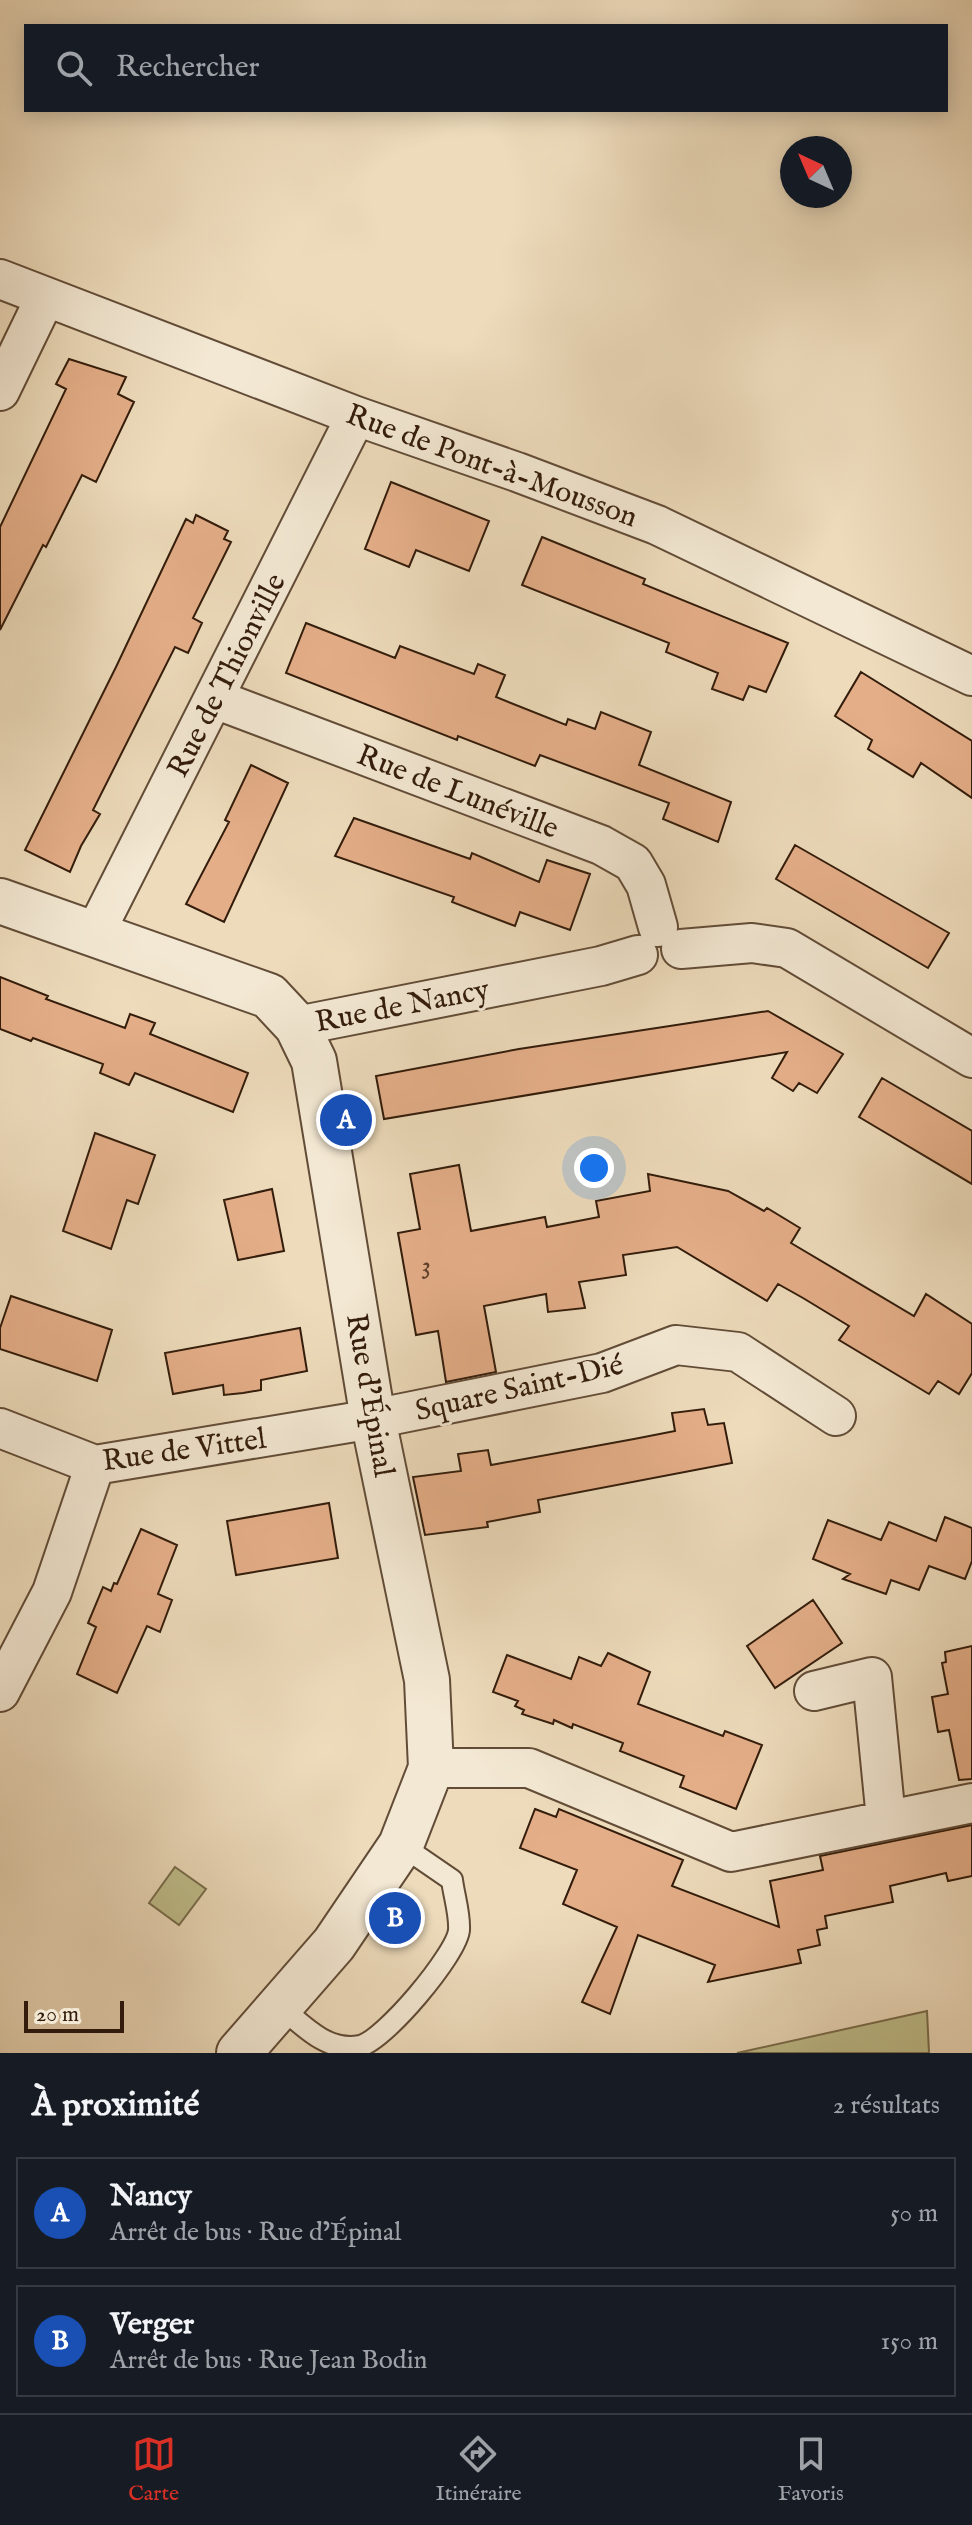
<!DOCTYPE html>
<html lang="fr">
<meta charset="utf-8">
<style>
body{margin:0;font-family:"IM FELL English",serif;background:#20242c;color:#f1f3f6}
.compass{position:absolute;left:780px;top:136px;width:72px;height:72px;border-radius:50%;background:#171b24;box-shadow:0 4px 20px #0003;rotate:316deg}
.scale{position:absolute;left:24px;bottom:20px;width:100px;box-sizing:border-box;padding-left:8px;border:4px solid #331c0b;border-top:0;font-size:22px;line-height:28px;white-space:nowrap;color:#331c0b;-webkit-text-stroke:6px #f3e8d3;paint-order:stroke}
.you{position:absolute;left:594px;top:1168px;width:28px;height:28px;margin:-20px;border:6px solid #fff;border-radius:50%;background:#1a73e8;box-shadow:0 0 0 12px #1a73e833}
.badge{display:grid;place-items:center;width:52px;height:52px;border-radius:50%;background:#d93025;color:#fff;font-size:26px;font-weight:700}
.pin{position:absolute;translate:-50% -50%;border:4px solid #fff;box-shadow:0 2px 8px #0006}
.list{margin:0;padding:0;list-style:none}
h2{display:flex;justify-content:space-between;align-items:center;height:104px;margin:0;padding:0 32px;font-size:34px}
h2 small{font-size:26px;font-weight:400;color:#9ea1a6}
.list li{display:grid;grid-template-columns:52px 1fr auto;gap:24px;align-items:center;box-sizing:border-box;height:112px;margin:0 16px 16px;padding:0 16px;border:2px solid #363941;border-radius:0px}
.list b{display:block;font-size:30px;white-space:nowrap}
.list p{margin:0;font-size:26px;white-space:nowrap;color:#9ea1a6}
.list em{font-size:26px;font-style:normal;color:#9ea1a6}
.icon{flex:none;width:44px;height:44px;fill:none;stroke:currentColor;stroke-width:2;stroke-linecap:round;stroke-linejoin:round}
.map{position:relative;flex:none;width:972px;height:2053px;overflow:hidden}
.search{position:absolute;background:#171b24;box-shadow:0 4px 20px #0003;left:24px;right:24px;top:24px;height:88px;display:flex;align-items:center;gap:20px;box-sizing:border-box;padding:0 28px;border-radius:0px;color:#9ea1a6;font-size:30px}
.sheet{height:360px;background:#171b24}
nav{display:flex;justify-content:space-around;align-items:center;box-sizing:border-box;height:112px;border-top:2px solid #363941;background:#171b24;font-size:22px;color:#9ea1a6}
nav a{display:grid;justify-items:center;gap:4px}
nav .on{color:#d93025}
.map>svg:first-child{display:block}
.green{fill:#bfbe8c;stroke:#796d4c;stroke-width:2}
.building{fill:#e4ae88;stroke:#331c0b;stroke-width:2}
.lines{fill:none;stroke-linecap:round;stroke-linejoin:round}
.service-casing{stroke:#624c37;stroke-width:24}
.minor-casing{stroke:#624c37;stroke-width:42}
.tertiary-casing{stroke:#624c37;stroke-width:48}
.service{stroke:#f3e8d3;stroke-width:20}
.minor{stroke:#f3e8d3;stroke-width:38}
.tertiary{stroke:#f3e8d3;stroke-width:44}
.labels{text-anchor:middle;stroke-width:6;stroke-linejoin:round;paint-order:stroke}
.number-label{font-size:26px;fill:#5f402a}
.street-label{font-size:30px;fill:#331c0b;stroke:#f3e8d3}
</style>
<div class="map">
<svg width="972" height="2053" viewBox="0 0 972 2053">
<rect width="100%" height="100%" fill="#eddbbb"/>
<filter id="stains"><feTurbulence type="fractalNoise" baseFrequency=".0025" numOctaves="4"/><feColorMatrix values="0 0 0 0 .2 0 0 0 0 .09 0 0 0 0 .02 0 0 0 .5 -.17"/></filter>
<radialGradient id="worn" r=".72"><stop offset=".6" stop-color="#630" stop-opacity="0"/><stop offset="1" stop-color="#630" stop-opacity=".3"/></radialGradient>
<path class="green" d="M175 1867 206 1889 179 1925 149 1903Z
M927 2011 929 2053H737Z"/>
<path class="building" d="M69 359 126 377 118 394 134 402 96 482 82 475 46 547 43 545 0 630V527L66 389 56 384Z
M391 482 489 521 469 571 416 550 409 567 365 549Z
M196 515 228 531 224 539 231 542 193 618 202 623 188 653 175 647 93 810 100 814 81 846 70 872 25 850 116 667 186 519 193 523Z
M542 537 645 579 643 584 788 643 766 692 749 686 743 700 712 689 718 673 666 652 669 643 522 585Z
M306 623 395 658 400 646 474 674 478 664 505 675 496 697 566 725 568 719 595 729 601 712 651 732 639 765 731 802 718 842 663 819 669 803 540 755 535 766 458 736 457 740 286 673Z
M861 672 972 741V798L921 763 913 777 868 749 872 740 835 716Z
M251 765 288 783 224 922 186 904 229 822 225 820Z
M354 818 470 859 472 853 539 882 547 860 590 874 570 930 520 912 515 926 452 902 454 897 335 856Z
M795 845 949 933 928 968 776 879Z
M0 977 48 996 46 999 125 1028 130 1014 155 1023 150 1034 248 1073 233 1112 135 1073 129 1085 100 1073 103 1064 33 1038 31 1041 0 1029Z
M768 1011 843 1054 817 1093 799 1083 793 1091 772 1078 787 1052 384 1119 376 1076 519 1049Z
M882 1078 972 1131V1184L859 1117Z
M95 1133 155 1155 138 1204 127 1200 111 1249 63 1231Z
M459 1165 471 1231 545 1217 547 1227 599 1217 596 1201 650 1191 648 1174 728 1191 764 1211 767 1208 800 1228 791 1243 914 1316 926 1294 972 1324V1373L959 1394 938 1381 929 1394 839 1340 849 1326 803 1298 778 1284 767 1301 677 1247 623 1255 626 1275 579 1282 585 1308 548 1312 546 1294 484 1306 496 1372 446 1382 438 1331 416 1335 398 1233 420 1229 410 1174Z
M272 1189 284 1251 238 1260 224 1200Z
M11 1296 112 1330 97 1381 0 1349V1328Z
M300 1328 307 1371 261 1380V1390L243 1393 224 1395 223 1385 173 1394 165 1353Z
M704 1409 708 1425 724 1423 732 1463 538 1500 540 1512 487 1522 488 1527 425 1535 413 1477 461 1471 458 1454 488 1450 491 1465 634 1439 675 1431 672 1413Z
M329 1503 338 1558 236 1575 227 1521Z
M945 1517 972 1528V1561L965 1579 929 1566 919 1590 891 1580 886 1594 843 1579 850 1574 813 1559 828 1520 881 1540 889 1522 936 1541Z
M141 1529 177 1545 158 1594 172 1600 160 1632 147 1626 117 1693 77 1674 96 1627 88 1623 103 1587 111 1591 114 1583 117 1584Z
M813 1600 842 1643 775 1688 747 1646Z
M972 1646V1779L959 1780 949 1730 938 1732 932 1697 948 1694 942 1663 946 1662 945 1652Z
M608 1653 650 1672 638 1704 723 1736 725 1731 762 1745 736 1809 680 1787 684 1776 620 1751 623 1743 573 1724 572 1728 554 1720 553 1724 522 1714 524 1710 515 1706 518 1701 493 1692 507 1655 571 1679 579 1657 601 1666Z
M535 1809 556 1817 559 1809 683 1860 672 1886 779 1927 770 1881 823 1870 820 1856 972 1825V1876L948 1881 946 1873 890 1886 893 1902 825 1916 827 1928 817 1930 820 1945 798 1950 801 1963 708 1982 715 1965 638 1935 610 2014 582 2002 617 1927 563 1904 577 1870 520 1848Z"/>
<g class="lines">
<g class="service-casing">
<path id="service" d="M280 2006C302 2025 328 2053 360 2046 384 2041 457 1954 459 1930 460 1914 454 1896 452 1880L401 1845"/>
</g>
<g class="minor-casing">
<path id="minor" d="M0 279 356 416 517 472 657 525 972 676
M0 391 45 298
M215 699 601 845 633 863 646 885 658 927
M95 933 356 416
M681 949 752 943 787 948 972 1058
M297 1026 601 966 638 955
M0 1428 95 1465 373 1419 602 1373 676 1345 738 1352 836 1416
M814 1691 872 1677 886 1819
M0 1692 52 1592 95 1465
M431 1768H529L731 1852 972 1803"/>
</g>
<g class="tertiary-casing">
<path id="tertiary" d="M0 901 269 996 297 1026 314 1061 373 1419 427 1680 431 1768 401 1845 334 1944 239 2053"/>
</g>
<use href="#service" class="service"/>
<use href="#minor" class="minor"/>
<use href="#tertiary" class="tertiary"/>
</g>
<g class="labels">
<g class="number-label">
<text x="426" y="1273">3</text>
</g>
<g class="street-label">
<text transform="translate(492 465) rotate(20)" y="10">Rue de Pont-à-Mousson</text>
<text transform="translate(226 675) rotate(-63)" y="10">Rue de Thionville</text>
<text transform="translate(458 791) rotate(21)" y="10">Rue de Lunéville</text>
<text transform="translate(402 1005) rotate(-11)" y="10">Rue de Nancy</text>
<text transform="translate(519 1387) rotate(-13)" y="10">Square Saint-Dié</text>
<text transform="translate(371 1395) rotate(80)" y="10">Rue d’Épinal</text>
<text transform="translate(184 1449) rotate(-8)" y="10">Rue de Vittel</text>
</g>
</g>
<rect width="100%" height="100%" filter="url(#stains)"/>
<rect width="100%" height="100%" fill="url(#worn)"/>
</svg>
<svg class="compass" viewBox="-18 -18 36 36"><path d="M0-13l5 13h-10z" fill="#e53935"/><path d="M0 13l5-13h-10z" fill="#9ea1a6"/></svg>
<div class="scale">20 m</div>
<div class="you"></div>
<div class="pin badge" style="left:346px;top:1120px;background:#1a4fb4">A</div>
<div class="pin badge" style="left:395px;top:1918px;background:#1a4fb4">B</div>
<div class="search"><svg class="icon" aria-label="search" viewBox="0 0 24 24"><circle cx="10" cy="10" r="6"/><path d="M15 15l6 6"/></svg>Rechercher</div>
</div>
<section class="sheet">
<h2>À proximité<small>2 résultats</small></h2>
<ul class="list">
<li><span class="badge" style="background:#1a4fb4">A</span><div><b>Nancy</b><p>Arrêt de bus · Rue d’Épinal</p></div><em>50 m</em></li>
<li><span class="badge" style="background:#1a4fb4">B</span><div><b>Verger</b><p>Arrêt de bus · Rue Jean Bodin</p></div><em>150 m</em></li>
</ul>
</section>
<nav>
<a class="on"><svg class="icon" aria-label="map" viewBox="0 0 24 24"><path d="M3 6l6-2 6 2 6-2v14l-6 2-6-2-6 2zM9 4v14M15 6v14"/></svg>Carte</a>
<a><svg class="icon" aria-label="directions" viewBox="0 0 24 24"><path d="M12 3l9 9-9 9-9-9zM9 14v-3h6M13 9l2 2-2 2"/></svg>Itinéraire</a>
<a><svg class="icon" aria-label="saved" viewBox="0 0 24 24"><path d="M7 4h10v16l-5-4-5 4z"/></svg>Favoris</a>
</nav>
